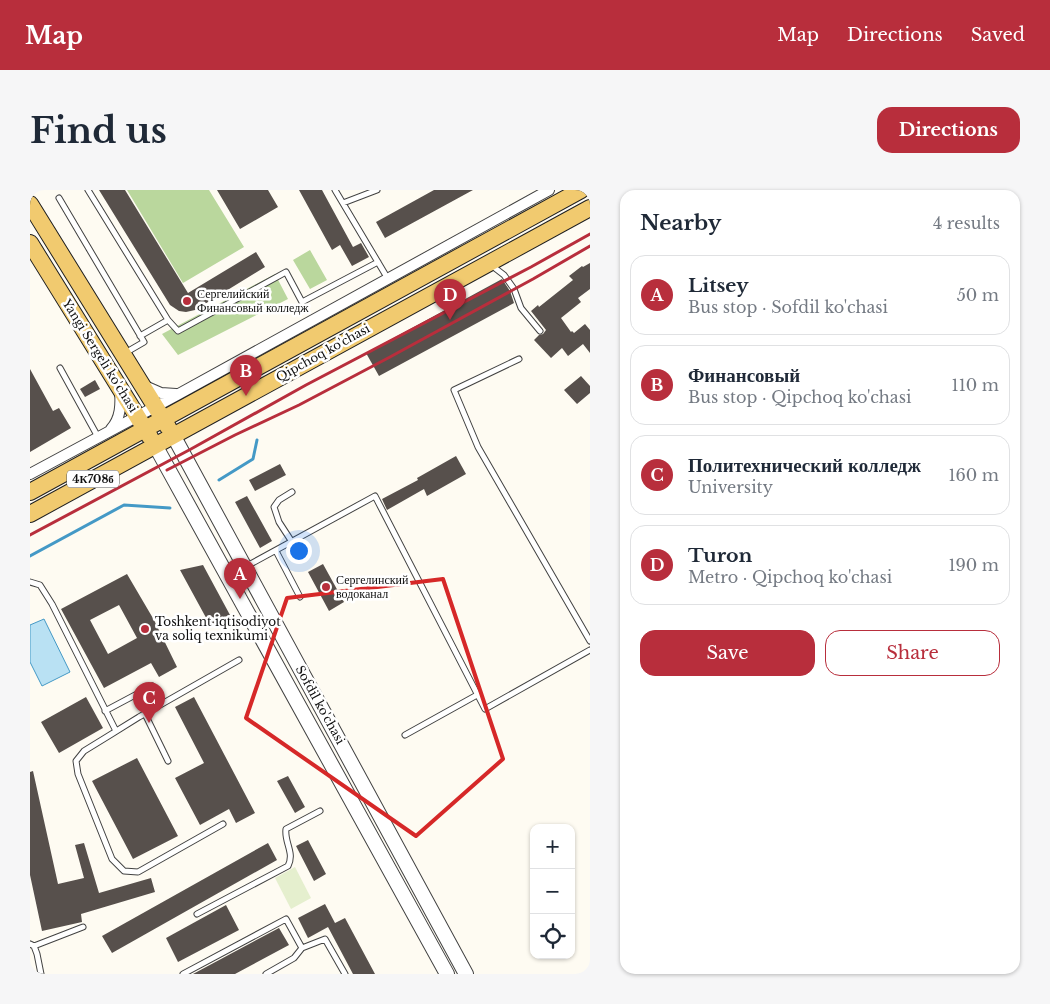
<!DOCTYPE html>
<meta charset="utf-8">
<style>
body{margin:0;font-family:"Libre Baskerville",serif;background:#f6f6f7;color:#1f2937}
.controls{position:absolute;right:15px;bottom:15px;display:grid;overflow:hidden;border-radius:10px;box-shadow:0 1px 4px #0004}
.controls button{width:45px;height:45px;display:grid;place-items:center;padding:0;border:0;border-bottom:1px solid #e0e1e3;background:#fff;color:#1f2937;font:25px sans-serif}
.you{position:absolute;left:268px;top:360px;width:18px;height:18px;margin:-12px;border:4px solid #fff;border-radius:50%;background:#1a73e8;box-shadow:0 0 0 8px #1a73e833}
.badge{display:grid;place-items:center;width:32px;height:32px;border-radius:50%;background:#b82e3c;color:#fff;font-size:16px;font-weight:700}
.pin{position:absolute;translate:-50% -41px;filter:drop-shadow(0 1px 2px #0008)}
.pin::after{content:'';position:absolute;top:26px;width:18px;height:15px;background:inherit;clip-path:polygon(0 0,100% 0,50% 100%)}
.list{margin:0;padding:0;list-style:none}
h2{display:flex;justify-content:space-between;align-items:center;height:65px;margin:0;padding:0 20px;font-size:21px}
h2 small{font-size:16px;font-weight:400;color:#747a83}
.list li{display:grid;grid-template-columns:32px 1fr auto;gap:15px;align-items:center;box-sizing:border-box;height:80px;margin:0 10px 10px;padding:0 10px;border:1px solid #e0e1e3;border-radius:15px}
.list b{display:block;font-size:19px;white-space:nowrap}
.list p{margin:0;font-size:16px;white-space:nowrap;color:#747a83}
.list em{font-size:16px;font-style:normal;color:#747a83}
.actions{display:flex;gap:10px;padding:15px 20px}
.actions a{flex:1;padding:11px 0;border:1px solid #b82e3c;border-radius:15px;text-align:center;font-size:18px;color:#b82e3c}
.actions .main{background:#b82e3c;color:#fff}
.icon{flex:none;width:28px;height:28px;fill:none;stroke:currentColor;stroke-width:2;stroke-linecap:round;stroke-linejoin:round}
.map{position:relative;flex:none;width:560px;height:784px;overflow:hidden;border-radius:15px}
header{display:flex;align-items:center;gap:30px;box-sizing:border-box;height:70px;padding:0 25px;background:#b82e3c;color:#fff}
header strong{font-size:24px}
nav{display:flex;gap:28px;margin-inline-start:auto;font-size:18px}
.intro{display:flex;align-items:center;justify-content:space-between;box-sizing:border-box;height:120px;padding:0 30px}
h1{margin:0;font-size:35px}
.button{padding:12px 22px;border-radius:15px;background:#b82e3c;color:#fff;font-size:18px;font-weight:700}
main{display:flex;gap:30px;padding:0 30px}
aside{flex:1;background:#fff;border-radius:15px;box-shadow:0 1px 4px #0004}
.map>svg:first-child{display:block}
.forest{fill:#bad79d}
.pitch{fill:#e5efce}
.water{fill:#b9e1f3;stroke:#4499c6}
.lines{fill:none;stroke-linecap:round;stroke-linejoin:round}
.stream{stroke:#4499c6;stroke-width:3}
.building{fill:#57504c;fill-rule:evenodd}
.service-casing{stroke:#424242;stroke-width:7}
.minor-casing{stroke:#424242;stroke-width:12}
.tertiary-casing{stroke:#424242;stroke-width:16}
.primary-casing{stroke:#202020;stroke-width:18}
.service{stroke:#fff;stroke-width:5}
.minor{stroke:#fff;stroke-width:10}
.tertiary{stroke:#fff;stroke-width:14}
.primary{stroke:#f1ca6f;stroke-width:16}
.rail{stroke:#b82e3c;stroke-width:3}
.marked{fill:none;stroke:#d62828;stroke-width:4;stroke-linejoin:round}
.poi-dot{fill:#b82e3c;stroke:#fff;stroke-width:2}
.labels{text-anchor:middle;stroke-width:5;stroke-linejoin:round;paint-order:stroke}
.shield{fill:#fff;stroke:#575757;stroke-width:1}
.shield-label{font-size:11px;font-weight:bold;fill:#0f0f0f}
.poi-label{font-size:12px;fill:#0f0f0f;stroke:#fff;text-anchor:start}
.street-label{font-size:12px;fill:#0f0f0f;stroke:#fff}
</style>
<header>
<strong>Map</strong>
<nav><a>Map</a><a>Directions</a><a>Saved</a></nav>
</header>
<div class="intro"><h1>Find us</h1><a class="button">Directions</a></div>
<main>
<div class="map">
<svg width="560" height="784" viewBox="0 0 560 784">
<rect width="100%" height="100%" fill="#fefbf2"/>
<path class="forest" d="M97 0H179L214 57 153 93Z
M280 60 297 90 280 99 263 70Z
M245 84 258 109 148 165 132 144Z"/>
<path class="pitch" d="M265 677 281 708 261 719 245 688Z"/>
<path class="water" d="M14 429 40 482 12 496 0 472V435Z"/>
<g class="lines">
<path class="stream" d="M189 290 223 269 227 250
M0 366 94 315 140 318"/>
</g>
<path class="building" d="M69 0H95L158 103 226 62 235 77 165 120 156 122 149 121 140 115Z
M187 0H238L248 17 210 39Z
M269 0H292L323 57 331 53 339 67 322 76 310 55 302 60Z
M404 0H443L355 48 346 32Z
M560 73V99L548 108 551 112 531 128 541 142 542 141 544 143 555 134 560 140V163L553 154 538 166 532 158 521 168 504 150 509 145 513 144 516 140 501 121 508 115 509 117 543 90 539 86 552 76 553 77Z
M472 89 480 101 484 113 349 186 336 163Z
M0 179 23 221 29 218 41 238 0 262Z
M551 186 560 196V203L547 214 534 200Z
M65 190 70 199 55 207 50 199Z
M426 266 436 284 397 306 394 299 357 320 352 309 388 290 387 288Z
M250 274 256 285 225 301 219 290Z
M217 306 242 351 230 358 205 312Z
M293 374 314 412 299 421 278 382Z
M173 375 200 425 180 435 150 380Z
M97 384 124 430 147 477 129 487 121 473 74 498 31 419ZM89 415 107 448 78 464 60 430Z
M56 507 73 538 29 563 11 532Z
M164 507 225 623 206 633 199 619 170 635 145 588 174 573 145 517Z
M107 568 148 646 103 669 62 591Z
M3 581 28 694 54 688 45 655 54 653 69 703 121 688 125 702 51 724 52 732 12 741 0 685V582Z
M258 586 275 617 265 623 247 591Z
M278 650 296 684 284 691 266 656Z
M238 653 247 670 82 763 72 746Z
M295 714 305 733 315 728 345 784H323L298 737 278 748 268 728Z
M196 715 209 740 148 772 136 748Z
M249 738 259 755 205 784H163Z"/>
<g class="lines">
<g class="service-casing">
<path id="service" d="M58 0 138 130 110 146
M305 0 358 89
M29 8 114 152 95 163
M313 13 347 0
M461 75 474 85 484 99 491 118 510 141
M138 130 148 141 256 82 272 112 348 72
M489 169 424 200 448 257 560 451
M30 178 68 247
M262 352 249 332 244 317 249 310 262 302
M246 361 270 407
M215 377 345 306 455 519 560 460
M0 392 10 395 22 414 86 541
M75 521 122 496
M115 524 138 571
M375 545 447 505
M193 634 108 682 94 681 82 669 48 584 46 571 54 561 80 545 109 527 209 470
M167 724 258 676C265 663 254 652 256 639L290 621
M0 754 4 756 7 764 11 784
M4 756 53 737
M153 784 256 729 272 758 295 749 315 784
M236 784 264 768 272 758"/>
</g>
<g class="minor-casing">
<path id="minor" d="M115 196 131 203 146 204
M81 239C91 228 91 214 90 201
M0 284 147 205 519 0"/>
</g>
<g class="tertiary-casing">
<path id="tertiary" d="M143 245 436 784
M125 255 417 784"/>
</g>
<g class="primary-casing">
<path id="primary" d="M0 14 138 237
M0 53 120 247
M0 302 551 0
M0 324 560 18"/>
</g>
<use href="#service" class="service"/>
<use href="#minor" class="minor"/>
<use href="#tertiary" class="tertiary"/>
<use href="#primary" class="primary"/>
<path class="rail" d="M137 280 205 245 269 215 360 167 503 89 560 56
M0 345 161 259 276 195 501 77 560 44"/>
</g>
<path class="marked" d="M413 389 473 569 386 646 216 528 257 408Z"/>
<g class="poi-dot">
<circle cx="157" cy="111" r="5"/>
<circle cx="296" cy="397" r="5"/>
<circle cx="115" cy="439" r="5"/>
</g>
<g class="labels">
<rect class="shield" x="37" y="280.5" width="52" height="17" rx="4"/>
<g class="shield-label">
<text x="63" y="293">4К708б</text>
</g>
<g class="poi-label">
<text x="167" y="108">Сергелийский<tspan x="167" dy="14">Финансовый колледж</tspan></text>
<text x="306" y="394">Сергелинский<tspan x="306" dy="14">водоканал</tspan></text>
<text x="125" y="436">Toshkent iqtisodiyot<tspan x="125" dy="14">va soliq texnikumi</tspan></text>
</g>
<g class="street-label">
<text transform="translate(293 163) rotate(-29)" y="4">Qipchoq ko'chasi</text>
<text transform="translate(70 166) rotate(58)" y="4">Yangi Sergeli ko'chasi</text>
<text transform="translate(290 515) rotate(61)" y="4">Sofdil ko'chasi</text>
</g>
</g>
</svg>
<div class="controls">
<button>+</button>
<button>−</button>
<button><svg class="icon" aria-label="locate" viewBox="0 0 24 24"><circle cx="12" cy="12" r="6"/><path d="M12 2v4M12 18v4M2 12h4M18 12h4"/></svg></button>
</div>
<div class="you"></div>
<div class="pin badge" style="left:210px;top:409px">A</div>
<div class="pin badge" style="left:216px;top:206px">B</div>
<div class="pin badge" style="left:119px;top:533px">C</div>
<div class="pin badge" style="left:420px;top:130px">D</div>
</div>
<aside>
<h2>Nearby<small>4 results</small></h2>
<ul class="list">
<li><span class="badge">A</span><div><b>Litsey</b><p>Bus stop · Sofdil ko'chasi</p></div><em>50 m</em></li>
<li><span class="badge">B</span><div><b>Финансовый</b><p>Bus stop · Qipchoq ko'chasi</p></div><em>110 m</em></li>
<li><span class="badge">C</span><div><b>Политехнический колледж</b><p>University</p></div><em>160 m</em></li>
<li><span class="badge">D</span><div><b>Turon</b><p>Metro · Qipchoq ko'chasi</p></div><em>190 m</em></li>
</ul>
<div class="actions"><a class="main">Save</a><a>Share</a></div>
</aside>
</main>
